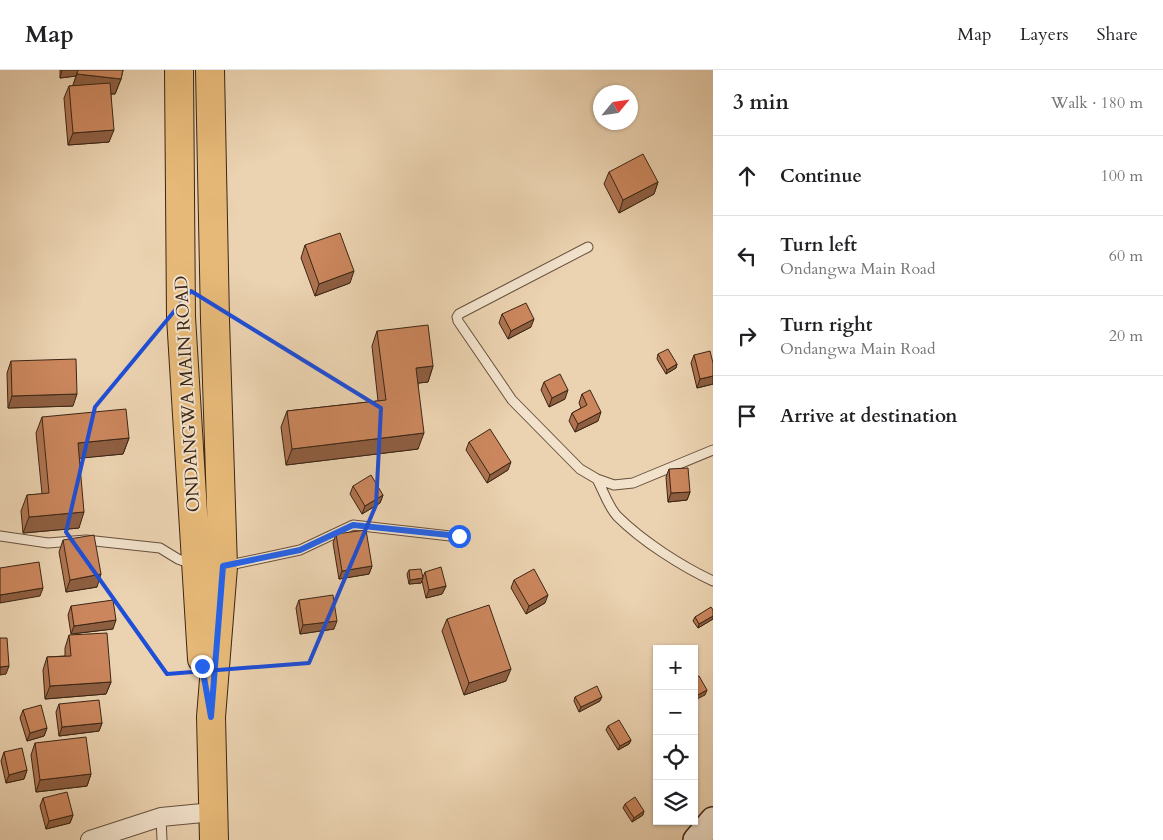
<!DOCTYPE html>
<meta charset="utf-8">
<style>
body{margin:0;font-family:Cardo,serif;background:#f2f2f2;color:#202124}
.controls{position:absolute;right:15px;bottom:15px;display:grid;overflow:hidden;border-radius:0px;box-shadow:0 1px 4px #0004}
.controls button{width:45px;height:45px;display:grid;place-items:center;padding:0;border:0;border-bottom:1px solid #e0e0e0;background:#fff;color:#202124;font:25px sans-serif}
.compass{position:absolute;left:593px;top:15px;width:45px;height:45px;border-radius:50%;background:#fff;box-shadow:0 1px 4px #0004;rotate:61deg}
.stop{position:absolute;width:15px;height:15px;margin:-11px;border:4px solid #2563eb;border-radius:50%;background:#fff}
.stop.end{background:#2563eb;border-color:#fff;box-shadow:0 1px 5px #0008}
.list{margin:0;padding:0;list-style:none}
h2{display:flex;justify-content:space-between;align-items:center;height:65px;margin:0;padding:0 20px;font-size:21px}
h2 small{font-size:16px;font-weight:400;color:#757577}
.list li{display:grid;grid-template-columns:32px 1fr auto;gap:15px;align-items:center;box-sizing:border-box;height:80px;padding:0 20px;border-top:1px solid #e0e0e0}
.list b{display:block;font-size:19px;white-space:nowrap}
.list p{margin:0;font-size:16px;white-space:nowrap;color:#757577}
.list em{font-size:16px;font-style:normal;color:#757577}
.icon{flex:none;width:28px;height:28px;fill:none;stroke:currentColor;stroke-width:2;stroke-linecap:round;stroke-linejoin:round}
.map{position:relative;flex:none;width:713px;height:770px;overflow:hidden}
header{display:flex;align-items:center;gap:30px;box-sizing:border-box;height:70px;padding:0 25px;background:#fff;border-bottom:1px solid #e0e0e0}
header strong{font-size:24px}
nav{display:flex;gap:28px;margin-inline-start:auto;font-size:18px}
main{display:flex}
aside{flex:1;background:#fff}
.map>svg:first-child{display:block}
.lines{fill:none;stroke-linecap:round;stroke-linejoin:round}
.lane-casing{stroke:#67513c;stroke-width:11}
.street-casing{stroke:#67513c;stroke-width:20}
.secondary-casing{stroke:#3b2615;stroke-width:28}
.primary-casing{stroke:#3b2615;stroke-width:30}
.lane{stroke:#f2e2cc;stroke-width:9}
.street{stroke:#f2e2cc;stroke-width:18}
.secondary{stroke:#f2e2cc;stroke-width:25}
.primary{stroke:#e6b978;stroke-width:28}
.wall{fill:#af7350;stroke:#3b2615}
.shaded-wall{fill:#8e5e41;stroke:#3b2615}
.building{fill:#cb865d;stroke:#3b2615}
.route{stroke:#2563eb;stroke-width:6}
.marked{fill:none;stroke:#1d4ed8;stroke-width:4;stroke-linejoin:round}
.labels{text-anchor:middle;stroke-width:4;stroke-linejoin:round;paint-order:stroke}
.street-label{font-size:18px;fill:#3b2615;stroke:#f2e2cc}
</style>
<header>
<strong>Map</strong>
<nav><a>Map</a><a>Layers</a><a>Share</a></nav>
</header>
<main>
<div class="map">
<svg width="713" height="770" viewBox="0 0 713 770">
<rect width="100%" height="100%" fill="#ebd2b0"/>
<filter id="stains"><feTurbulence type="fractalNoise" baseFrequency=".004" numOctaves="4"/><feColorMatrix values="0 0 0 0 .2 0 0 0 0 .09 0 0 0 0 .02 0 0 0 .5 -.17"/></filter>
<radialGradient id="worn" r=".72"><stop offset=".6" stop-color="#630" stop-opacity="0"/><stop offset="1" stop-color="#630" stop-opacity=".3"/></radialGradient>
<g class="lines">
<g class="lane-casing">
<path id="lane" d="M588 177 459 244 457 247 458 251 512 330 580 399 597 409 614 415 633 413 713 380
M597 409C603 420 608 436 617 446 642 471 681 496 713 511
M0 466 48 473 86 470 160 478 178 489 192 494
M225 496 300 480 353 455 459 467
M161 747 162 770"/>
</g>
<g class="street-casing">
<path id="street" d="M90 770 161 747 213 742"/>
</g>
<g class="secondary-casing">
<path id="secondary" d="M696 770 713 750"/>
</g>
<g class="primary-casing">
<path id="primary" d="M179 0 181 247 202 589
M210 0 215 250 223 497 211 647 214 770"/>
</g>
<use href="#lane" class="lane"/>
<use href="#street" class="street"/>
<use href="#secondary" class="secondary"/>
<use href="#primary" class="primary"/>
</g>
<path class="wall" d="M60 0H123L121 9 115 24H111L109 72 68 75 64 28 69 16H73L76 6 60 8Z
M609 102 658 112 654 124 619 143 604 114Z
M305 175 350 213 315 226 301 188Z
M502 244 531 257 508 269 499 253Z
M377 261 433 296 428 312 418 313V379L286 395 281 357 287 341 378 331 372 276Z
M658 284 677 294 676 298 666 304 657 289Z
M694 285 713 293V314L697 318 691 293Z
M11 291 73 336 8 338 7 303Z
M544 312 565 329 549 337 541 320Z
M582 324 598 351 575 362 569 351 572 343 581 338 579 333Z
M42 347 129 368 123 384 79 388V458L23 463 21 441 27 425 42 424 36 363Z
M469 372 508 400 487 413 466 380Z
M669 399 690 422 687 430 668 432 666 407Z
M353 416 383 425 380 433 362 444 350 424Z
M336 464 372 496 369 504 339 509 333 473Z
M63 470 97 517 66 522 59 482Z
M409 500 423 507 425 502 446 516 442 524 426 528 422 511 421 513 409 514 407 504Z
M514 510 545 533 526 544 511 518Z
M299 530 334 559 300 564 296 538Z
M71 536 113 559 71 564 68 545Z
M713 540V549L698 558 693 551 695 547Z
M447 549 506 611 464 625 442 561Z
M69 565 111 612 106 624 45 629 43 600 47 587 65 586V578Z
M575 627 600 631 579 642 574 631Z
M59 634 102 653 99 661 59 666 56 642Z
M23 640 47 658 44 666 27 671 20 648Z
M608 656 631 670 629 674 618 680 606 660Z
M35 673 91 704 87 716 36 722 31 685Z
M4 682 27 700 24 709 6 713 1 691Z
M43 728 73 745 70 753 46 759 40 736Z
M625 734 643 745 632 752 623 738Z"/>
<path class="shaded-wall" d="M62 0H78L76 6 60 8Z
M77 4 121 9 115 24 71 20Z
M114 60 109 72 68 75 73 63Z
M658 112 654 124 619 143 623 130Z
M354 201 350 213 315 226 319 214Z
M534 249 531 257 508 269 511 261Z
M677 294 676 298 666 304 667 300Z
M433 296 428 312 410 314 416 298Z
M713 306V314L697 318 700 309Z
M568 320 565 329 549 337 552 328Z
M77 324 73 336 8 338 12 326Z
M601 342 598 351 575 362 578 354Z
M424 363 418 379 286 395 292 379Z
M129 368 123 384 72 389 78 373Z
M511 392 508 400 487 413 490 405Z
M690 422 687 430 668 432 671 423Z
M383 425 380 433 362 444 365 436Z
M84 442 79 458 23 463 29 447Z
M372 496 369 504 339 509 342 501Z
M101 504 97 517 66 522 70 510Z
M423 508 421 513 409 514 410 510Z
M446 516 442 524 426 528 429 520Z
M43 518 40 526 0 533V525Z
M548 525 545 533 526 544 529 536Z
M713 546V549L698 558 699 554Z
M116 550 113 559 71 564 74 556Z
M337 551 334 559 300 564 303 555Z
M9 596 6 604 0 605V597Z
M511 599 506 611 464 625 469 613Z
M111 612 106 624 45 629 50 616Z
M707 620 705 625 695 630 696 626Z
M602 627 600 631 579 642 581 637Z
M102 653 99 661 59 666 62 657Z
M47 658 44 666 27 671 30 663Z
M631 670 629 674 618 680 620 676Z
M27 700 24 709 6 713 9 705Z
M91 704 87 716 36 722 40 710Z
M644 741 643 745 632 752 634 748Z
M73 745 70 753 46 759 49 751Z"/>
<path class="building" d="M78 0H123L121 9 77 4Z
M110 13 114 60 73 63 69 16Z
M643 84 658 112 623 130 609 102Z
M340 163 354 201 319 214 305 175Z
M526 233 534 249 511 261 502 244Z
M428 255 433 296 416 298 424 363 292 379 287 341 386 330 377 261Z
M668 279 677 294 667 300 658 284Z
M710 281 713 293V306L700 309 694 285Z
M76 289 77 324 12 326 11 291Z
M560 304 568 320 552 328 544 312Z
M590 320 601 342 578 354 572 343 587 335 582 324Z
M126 339 129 368 78 373 84 442 29 447 27 425 49 423 42 347Z
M490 359 511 392 490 405 469 372Z
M688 398 690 422 671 423 669 399Z
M371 405 383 425 365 436 353 416Z
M366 460 372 496 342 501 336 464Z
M94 465 101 504 70 510 63 470Z
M39 492 43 518 0 525V498Z
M441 497 446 516 429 520 425 502Z
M421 499 423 508 410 510 409 500Z
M534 499 548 525 529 536 514 510Z
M333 525 337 551 303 555 299 530Z
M113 530 116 550 74 556 71 536Z
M489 535 511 599 469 613 447 549Z
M711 537 713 540V546L699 554 695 547Z
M107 563 111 612 50 616 47 587 71 586 69 565Z
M0 568H7L9 596 0 597Z
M699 606 707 620 696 626 694 622V608Z
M597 616 602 627 581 637 575 627Z
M99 630 102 653 62 657 59 634Z
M41 635 47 658 30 663 23 640Z
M619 650 631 670 620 676 608 656Z
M86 667 91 704 40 710 35 673Z
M22 678 27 700 9 705 4 682Z
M67 722 73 745 49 751 43 728Z
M635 727 644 741 634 748 625 734Z"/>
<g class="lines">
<path class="route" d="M202 596 211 647 223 496 300 480 353 455 459 466"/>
</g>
<path class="marked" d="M191 221 381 338 376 435 309 593 167 604 66 462 95 337Z"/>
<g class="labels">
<g class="street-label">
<text transform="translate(187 324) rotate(-93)" y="6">ONDANGWA MAIN ROAD</text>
</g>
</g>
<rect width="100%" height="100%" filter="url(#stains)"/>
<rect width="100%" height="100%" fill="url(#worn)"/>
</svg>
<div class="controls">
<button>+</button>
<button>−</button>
<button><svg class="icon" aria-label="locate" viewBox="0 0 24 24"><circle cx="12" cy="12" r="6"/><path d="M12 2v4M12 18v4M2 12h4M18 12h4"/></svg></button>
<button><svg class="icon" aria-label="layers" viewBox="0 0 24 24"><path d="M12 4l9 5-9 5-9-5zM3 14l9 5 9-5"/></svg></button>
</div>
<svg class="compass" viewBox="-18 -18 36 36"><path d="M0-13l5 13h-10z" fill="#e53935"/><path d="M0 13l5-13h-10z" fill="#757577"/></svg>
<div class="stop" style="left:459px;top:466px"></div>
<div class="stop end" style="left:202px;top:596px"></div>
</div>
<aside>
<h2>3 min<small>Walk · 180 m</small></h2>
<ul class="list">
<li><svg class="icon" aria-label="ahead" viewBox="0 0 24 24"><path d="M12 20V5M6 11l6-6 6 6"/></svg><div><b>Continue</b></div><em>100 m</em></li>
<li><svg class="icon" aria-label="left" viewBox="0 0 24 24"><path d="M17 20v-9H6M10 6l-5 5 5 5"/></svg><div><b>Turn left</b><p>Ondangwa Main Road</p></div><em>60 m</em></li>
<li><svg class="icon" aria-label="right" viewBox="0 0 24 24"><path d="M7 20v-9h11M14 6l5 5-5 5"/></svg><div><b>Turn right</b><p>Ondangwa Main Road</p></div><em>20 m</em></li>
<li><svg class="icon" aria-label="arrive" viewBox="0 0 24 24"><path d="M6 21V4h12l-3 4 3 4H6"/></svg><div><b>Arrive at destination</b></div></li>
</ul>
</aside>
</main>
